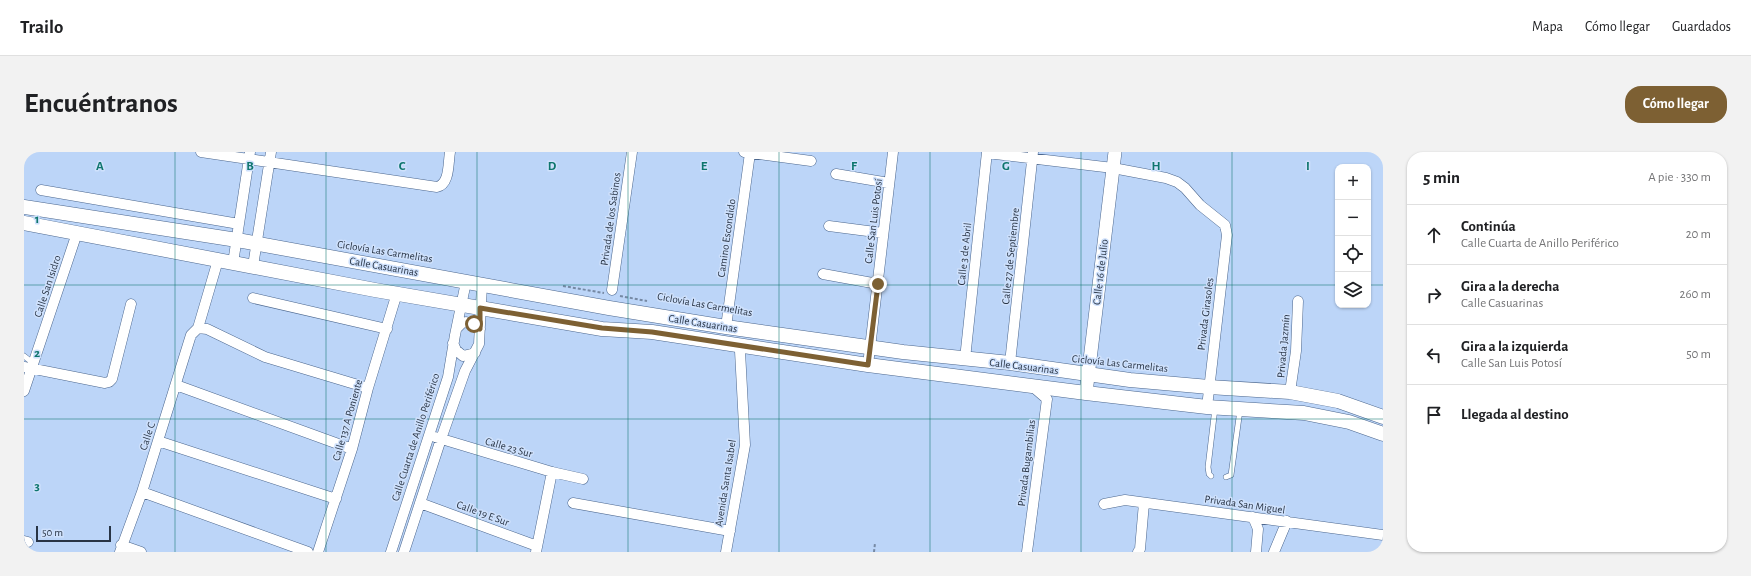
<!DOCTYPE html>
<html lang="es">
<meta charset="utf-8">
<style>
body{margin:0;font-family:"Alegreya Sans",sans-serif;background:#f2f2f2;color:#202124}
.controls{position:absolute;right:12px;top:12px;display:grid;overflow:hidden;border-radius:8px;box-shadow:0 1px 3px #0004}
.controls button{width:36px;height:36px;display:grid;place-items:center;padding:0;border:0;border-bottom:1px solid #e0e0e0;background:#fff;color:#202124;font:20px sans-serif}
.scale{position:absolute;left:12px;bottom:10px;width:75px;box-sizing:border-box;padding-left:4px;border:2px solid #283445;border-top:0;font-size:11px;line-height:14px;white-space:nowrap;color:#283445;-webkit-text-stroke:3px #cfe1fc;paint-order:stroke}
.stop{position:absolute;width:12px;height:12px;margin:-9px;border:3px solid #7d6033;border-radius:50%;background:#fff}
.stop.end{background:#7d6033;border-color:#fff;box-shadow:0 1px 4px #0008}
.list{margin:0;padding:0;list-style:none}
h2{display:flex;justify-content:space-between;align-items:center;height:52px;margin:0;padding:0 16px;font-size:17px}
h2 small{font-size:13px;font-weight:400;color:#757577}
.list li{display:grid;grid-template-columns:26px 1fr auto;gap:12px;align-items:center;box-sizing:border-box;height:60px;padding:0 16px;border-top:1px solid #e0e0e0}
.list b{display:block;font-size:15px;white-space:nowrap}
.list p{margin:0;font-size:13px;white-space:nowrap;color:#757577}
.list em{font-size:13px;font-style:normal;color:#757577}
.icon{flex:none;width:22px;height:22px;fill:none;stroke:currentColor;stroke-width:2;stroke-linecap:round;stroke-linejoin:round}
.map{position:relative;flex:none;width:1359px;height:400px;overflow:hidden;border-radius:16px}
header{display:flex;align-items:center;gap:24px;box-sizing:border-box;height:56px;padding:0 20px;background:#fff;border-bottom:1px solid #e0e0e0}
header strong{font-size:19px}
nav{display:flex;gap:22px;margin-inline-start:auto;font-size:14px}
.intro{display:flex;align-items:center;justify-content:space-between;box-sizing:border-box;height:96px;padding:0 24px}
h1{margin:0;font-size:28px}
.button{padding:10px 18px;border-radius:16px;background:#7d6033;color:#fff;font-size:14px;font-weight:700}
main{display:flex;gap:24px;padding:0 24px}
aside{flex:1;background:#fff;border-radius:16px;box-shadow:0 1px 3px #0004}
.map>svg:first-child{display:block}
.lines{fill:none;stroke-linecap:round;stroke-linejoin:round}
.service-casing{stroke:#4c678e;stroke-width:6}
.minor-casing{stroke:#4c678e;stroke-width:11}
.tertiary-casing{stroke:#4c678e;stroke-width:14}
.secondary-casing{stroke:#4c678e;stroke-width:15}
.path{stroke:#7689a4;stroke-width:2;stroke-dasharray:3 2;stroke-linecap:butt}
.service{stroke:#fff;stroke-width:5}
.minor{stroke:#fff;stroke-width:10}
.tertiary{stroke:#fff;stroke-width:13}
.secondary{stroke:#fff;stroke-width:14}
.route{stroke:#7d6033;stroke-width:5}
.grid{fill:none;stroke:#0f766e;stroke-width:1;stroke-opacity:0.55}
.labels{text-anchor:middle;stroke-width:3;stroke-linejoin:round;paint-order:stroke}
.street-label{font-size:11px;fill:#283445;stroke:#cfe1fc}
.grid-label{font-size:13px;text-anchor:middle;font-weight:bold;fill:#0f766e;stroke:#cfe1fc;stroke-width:3;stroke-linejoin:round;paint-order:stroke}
</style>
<header>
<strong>Trailo</strong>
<nav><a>Mapa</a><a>Cómo llegar</a><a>Guardados</a></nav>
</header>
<div class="intro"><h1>Encuéntranos</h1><a class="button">Cómo llegar</a></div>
<main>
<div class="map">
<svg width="1359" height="400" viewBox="0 0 1359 400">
<rect width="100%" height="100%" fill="#bcd5f8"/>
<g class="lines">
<g class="service-casing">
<path id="service" d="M0 204 9 211
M1187 324 1185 322 1184 315 1191 256
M1202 325 1207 323 1216 258"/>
</g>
<g class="minor-casing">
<path id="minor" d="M177 0 413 35C426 32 424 11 426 0
M720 0 787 9
M963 1 1089 16 1142 26 1153 30 1161 36 1176 53 1201 73 1203 83 1183 255
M812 22 865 31
M17 38 215 72
M805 74 859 81
M209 111 226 0
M229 114 247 0
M799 122 854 132
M588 138 608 0
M229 146 363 177
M702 175 726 1
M174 176 183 177 241 205 344 236
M433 176 438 171 442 170 456 177
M429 191 432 198 439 204 451 201
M941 207 963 0
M986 211 1009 0
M844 213 869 0
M0 215 81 231 85 230 88 227 107 152
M152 233 328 297
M0 239 53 81
M1266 240 1272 199 1274 149
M411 285 528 320 559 327
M134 289 312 347
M118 340 284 400
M396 351 513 394
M549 351 706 379
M1080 352 1101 348 1359 383
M1229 365 1234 377 1232 400
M0 389 4 390
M97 393 117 400
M96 400 118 340 167 183 174 176 194 108
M294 400 328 297 344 236 373 141
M367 400 424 225 431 183 442 130
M380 400 417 287 441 219 455 192 458 133
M512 400 528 320
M702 400 721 293 716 199 717 195
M1003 400 1023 247 1008 234
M1114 400 1116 397 1120 351
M1250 400 1263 369"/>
</g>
<g class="tertiary-casing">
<path id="tertiary" d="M1062 241 1091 0"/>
</g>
<g class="secondary-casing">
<path id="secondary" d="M0 55 213 88 585 156 702 175 879 200 986 211 1106 228 1185 235 1266 240 1314 249 1359 265
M0 71 351 138 578 177 628 180 844 213 1062 241 1183 255 1280 261 1325 270 1359 282"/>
</g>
<path class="path" d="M539 134 580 141
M596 144 623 149
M850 400 851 391"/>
<use href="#service" class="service"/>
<use href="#minor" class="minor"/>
<use href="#tertiary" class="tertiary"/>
<use href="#secondary" class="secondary"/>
</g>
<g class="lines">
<path class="route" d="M450 172 456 177V156L578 176 628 180 844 213 854 132"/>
</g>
<path class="grid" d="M151 0V400M302 0V400M453 0V400M604 0V400M755 0V400M906 0V400M1057 0V400M1208 0V400M0 133H1314M1344 133H1359M0 267H1359"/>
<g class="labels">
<g class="street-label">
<text transform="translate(586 67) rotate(-82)" y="4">Privada de los Sabinos</text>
<text transform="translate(849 69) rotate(-83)" y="4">Calle San Luis Potosí</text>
<text transform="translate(702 86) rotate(-82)" y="4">Camino Escondido</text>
<text transform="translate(361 99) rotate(9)" y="4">Ciclovía Las Carmelitas</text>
<text transform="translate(940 102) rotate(-84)" y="4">Calle 3 de Abril</text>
<text transform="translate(986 104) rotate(-84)" y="4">Calle 27 de Septiembre</text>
<text transform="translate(360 114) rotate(10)" y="4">Calle Casuarinas</text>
<text transform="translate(1076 120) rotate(-83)" y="4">Calle 16 de Julio</text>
<text transform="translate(23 134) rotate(-72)" y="4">Calle San Isidro</text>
<text transform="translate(681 152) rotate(10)" y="4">Ciclovía Las Carmelitas</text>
<text transform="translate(1181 162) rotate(-83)" y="4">Privada Girasoles</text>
<text transform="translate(679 171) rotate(9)" y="4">Calle Casuarinas</text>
<text transform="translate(1259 194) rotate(-85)" y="4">Privada Jazmín</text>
<text transform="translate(1096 211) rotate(6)" y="4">Ciclovía Las Carmelitas</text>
<text transform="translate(1000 214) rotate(7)" y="4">Calle Casuarinas</text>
<text transform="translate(323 268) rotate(-74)" y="4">Calle 137 A Poniente</text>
<text transform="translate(123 284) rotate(-72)" y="4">Calle C</text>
<text transform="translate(391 285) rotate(-72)" y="4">Calle Cuarta de Anillo Periférico</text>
<text transform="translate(485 295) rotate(16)" y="4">Calle 23 Sur</text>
<text transform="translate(1002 311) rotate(-83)" y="4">Privada Bugambilias</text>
<text transform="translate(701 331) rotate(-81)" y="4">Avenida Santa Isabel</text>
<text transform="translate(1221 352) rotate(8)" y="4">Privada San Miguel</text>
<text transform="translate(459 361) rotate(20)" y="4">Calle 19 E Sur</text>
</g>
</g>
<g class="grid-label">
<text x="76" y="18">A</text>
<text x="226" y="18">B</text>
<text x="378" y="18">C</text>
<text x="528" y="18">D</text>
<text x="680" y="18">E</text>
<text x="830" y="18">F</text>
<text x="982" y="18">G</text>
<text x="1132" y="18">H</text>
<text x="1284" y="18">I</text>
<text x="13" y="71">1</text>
<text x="13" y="205">2</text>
<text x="13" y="338">3</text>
</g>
</svg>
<div class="controls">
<button>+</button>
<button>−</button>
<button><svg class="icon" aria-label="locate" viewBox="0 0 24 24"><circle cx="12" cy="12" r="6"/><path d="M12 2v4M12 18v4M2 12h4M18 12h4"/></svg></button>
<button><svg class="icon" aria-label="layers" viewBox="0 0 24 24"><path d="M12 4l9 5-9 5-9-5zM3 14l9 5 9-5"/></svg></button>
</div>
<div class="scale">50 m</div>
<div class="stop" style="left:450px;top:172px"></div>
<div class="stop end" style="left:854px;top:132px"></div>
</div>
<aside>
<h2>5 min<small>A pie · 330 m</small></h2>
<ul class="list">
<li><svg class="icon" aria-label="ahead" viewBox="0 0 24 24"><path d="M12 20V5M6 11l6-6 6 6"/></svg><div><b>Continúa</b><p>Calle Cuarta de Anillo Periférico</p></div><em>20 m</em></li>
<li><svg class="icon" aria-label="right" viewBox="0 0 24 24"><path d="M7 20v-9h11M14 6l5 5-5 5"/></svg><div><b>Gira a la derecha</b><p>Calle Casuarinas</p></div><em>260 m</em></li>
<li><svg class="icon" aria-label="left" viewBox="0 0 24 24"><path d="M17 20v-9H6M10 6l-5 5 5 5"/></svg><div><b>Gira a la izquierda</b><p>Calle San Luis Potosí</p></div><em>50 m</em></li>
<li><svg class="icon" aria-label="arrive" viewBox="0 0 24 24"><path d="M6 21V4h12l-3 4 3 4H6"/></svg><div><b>Llegada al destino</b></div></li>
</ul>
</aside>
</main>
